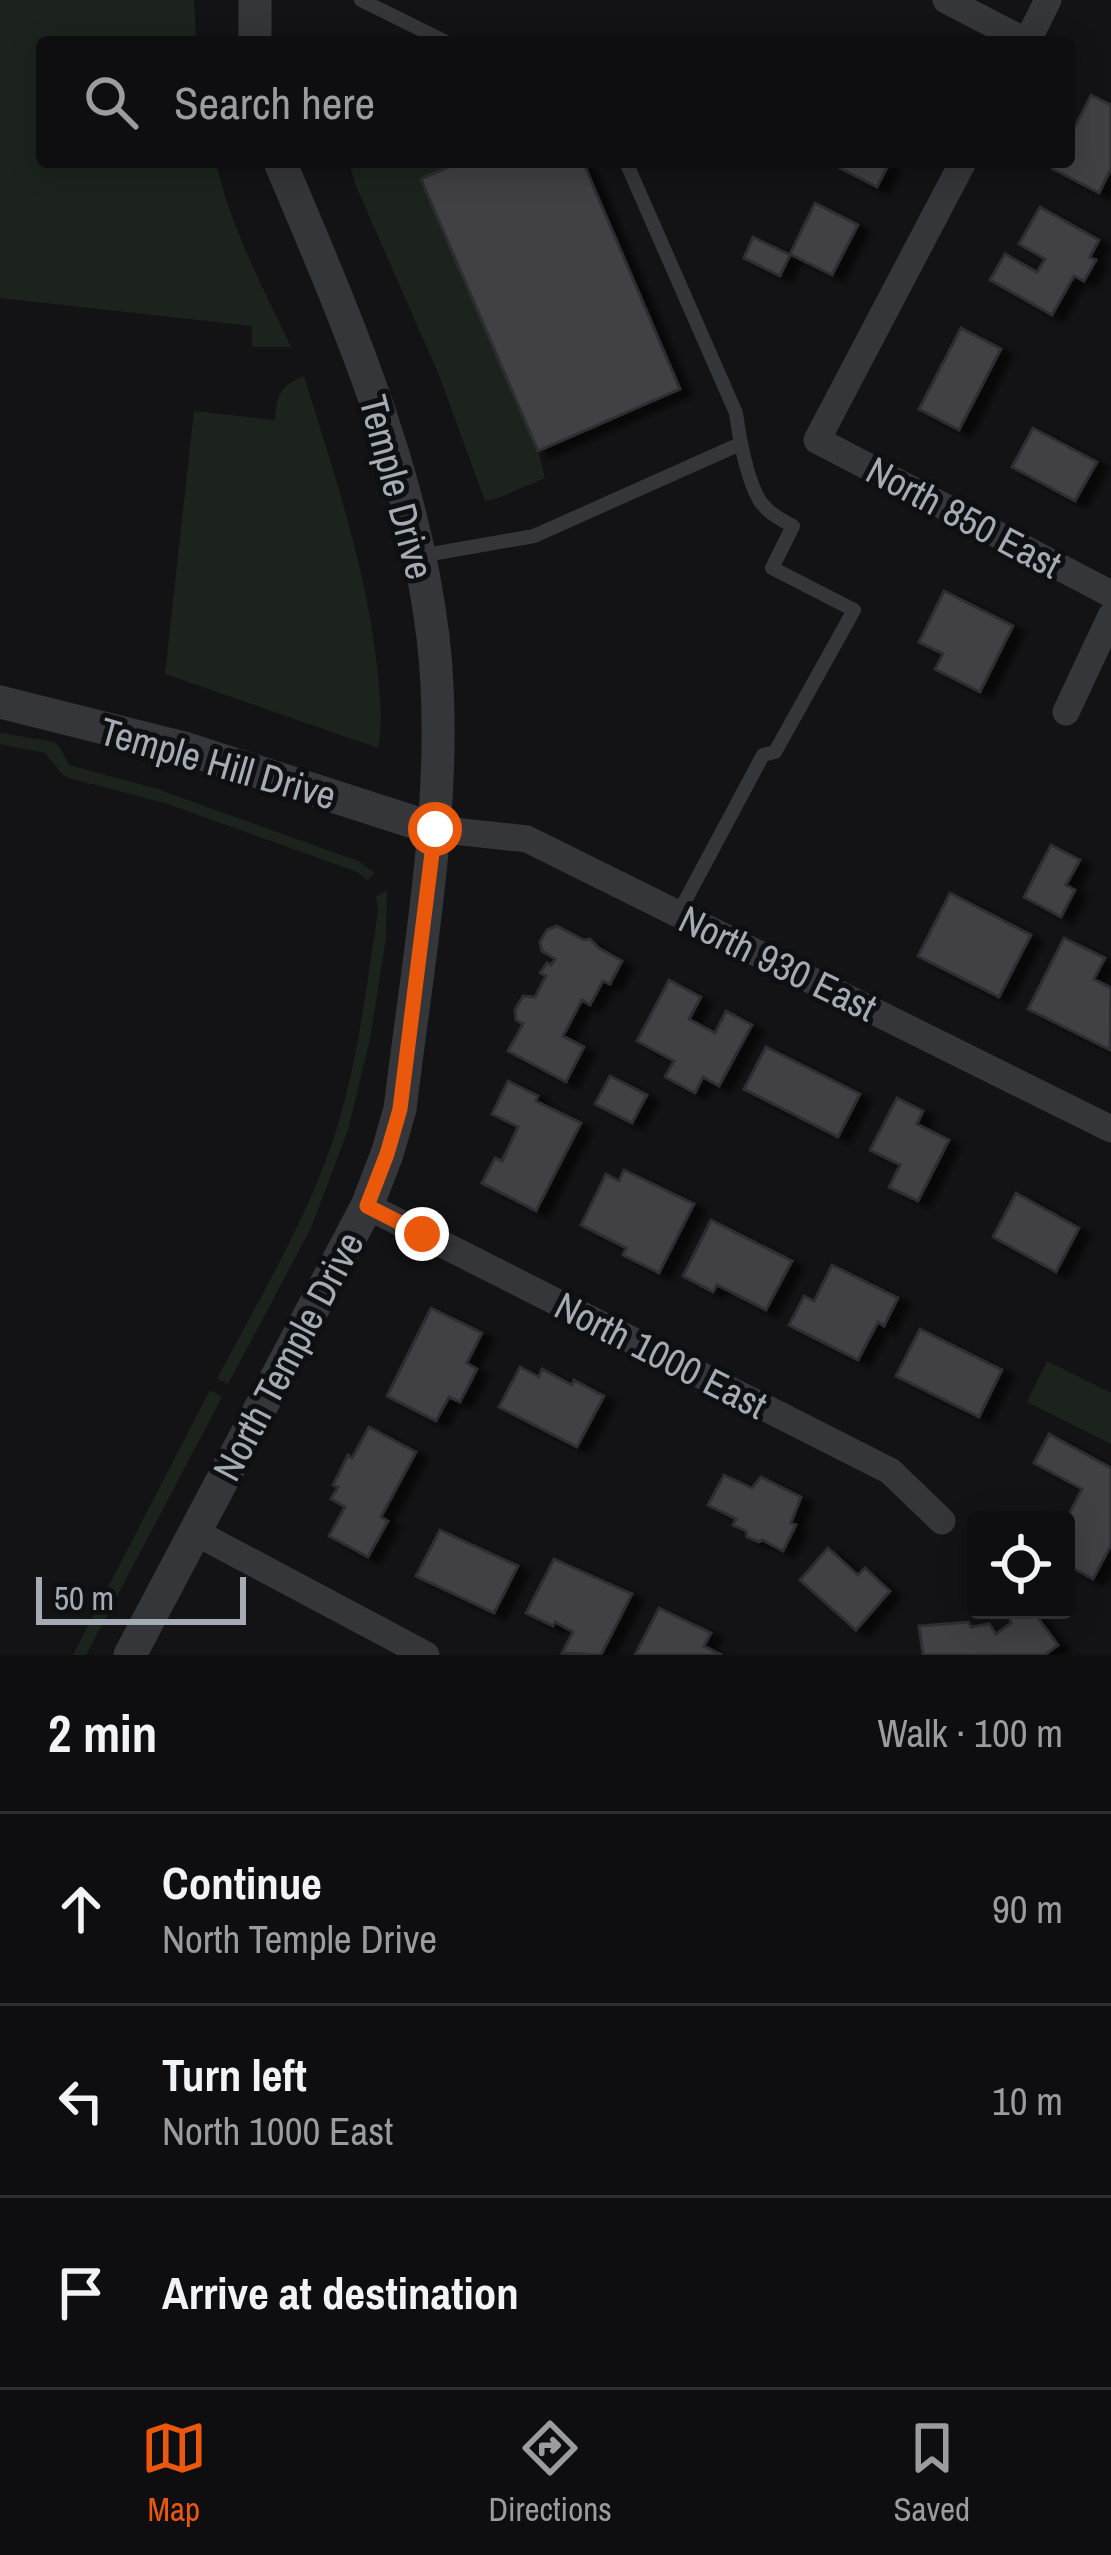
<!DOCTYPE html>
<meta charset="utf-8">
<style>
body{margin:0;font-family:"Archivo Narrow",sans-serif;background:#171719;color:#f1f3f6}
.controls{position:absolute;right:36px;bottom:36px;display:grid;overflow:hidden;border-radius:12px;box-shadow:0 6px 30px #0003}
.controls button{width:108px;height:108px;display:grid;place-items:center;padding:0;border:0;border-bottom:3px solid #2e2e30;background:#0e0e10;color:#f1f3f6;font:60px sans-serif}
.scale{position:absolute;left:36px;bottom:30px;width:210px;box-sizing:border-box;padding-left:12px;border:6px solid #a5abb5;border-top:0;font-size:33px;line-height:42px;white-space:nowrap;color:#a5abb5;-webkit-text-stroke:9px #0e0f10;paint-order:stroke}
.stop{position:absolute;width:36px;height:36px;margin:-27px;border:9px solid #ea580c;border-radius:50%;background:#fff}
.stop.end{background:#ea580c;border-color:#fff;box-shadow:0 3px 12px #0008}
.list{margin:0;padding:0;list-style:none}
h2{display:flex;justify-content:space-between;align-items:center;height:156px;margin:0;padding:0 48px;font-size:51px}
h2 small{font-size:39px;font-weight:400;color:#9b9c9f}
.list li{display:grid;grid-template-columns:78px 1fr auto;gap:36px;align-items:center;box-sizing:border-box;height:192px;padding:0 48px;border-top:3px solid #2e2e30}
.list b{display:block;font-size:45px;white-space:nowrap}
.list p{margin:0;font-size:39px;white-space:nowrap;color:#9b9c9f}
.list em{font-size:39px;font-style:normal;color:#9b9c9f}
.icon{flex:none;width:66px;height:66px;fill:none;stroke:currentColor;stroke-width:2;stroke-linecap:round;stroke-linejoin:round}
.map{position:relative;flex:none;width:1111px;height:1655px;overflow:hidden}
.search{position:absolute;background:#0e0e10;box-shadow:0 6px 30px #0003;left:36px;right:36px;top:36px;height:132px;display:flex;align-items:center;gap:30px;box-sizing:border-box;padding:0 42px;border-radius:12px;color:#9b9c9f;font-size:45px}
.sheet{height:732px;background:#0e0e10}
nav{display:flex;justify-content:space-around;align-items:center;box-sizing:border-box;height:168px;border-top:3px solid #2e2e30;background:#0e0e10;font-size:33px;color:#9b9c9f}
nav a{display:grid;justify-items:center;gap:6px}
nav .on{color:#ea580c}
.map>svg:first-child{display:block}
.green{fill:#1c231c}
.building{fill:#3f4145;stroke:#2d2e31;stroke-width:3;filter:url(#shadow)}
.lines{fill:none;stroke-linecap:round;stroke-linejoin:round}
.service{stroke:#35363a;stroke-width:14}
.minor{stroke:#35363a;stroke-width:27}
.tertiary{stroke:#35363a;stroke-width:33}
.route{stroke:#ea580c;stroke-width:15}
.labels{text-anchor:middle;stroke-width:10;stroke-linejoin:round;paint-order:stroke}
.street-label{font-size:39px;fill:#a5abb5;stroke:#0e0f10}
</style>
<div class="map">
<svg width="1111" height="1655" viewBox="0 0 1111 1655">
<defs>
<filter id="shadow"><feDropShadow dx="11" dy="6" stdDeviation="3" flood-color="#0009"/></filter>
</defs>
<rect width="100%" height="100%" fill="#131315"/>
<path class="green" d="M0 0H194L196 42H42V162H216C230 226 263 288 291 347H252V326L0 298Z
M349 162H460L422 180 538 450 545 478 498 498 485 501 439 375 356 186Z
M304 376C334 474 368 572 378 675 380 698 383 726 378 748L165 674 194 411 275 420C277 395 279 386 304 376Z
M0 733 54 742 59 746 69 765 157 789 358 861 375 873 367 880 357 872 168 804 69 778 62 774 45 753 0 744Z
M387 890 386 938 370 1039 348 1130 311 1228 228 1384 217 1379C261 1295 312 1212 339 1121 359 1053 367 981 378 912L376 897Z
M1047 1361 1111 1393V1444L1027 1402Z
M210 1390 222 1397 86 1655H73Z"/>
<path class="building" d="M1091 95 1111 105V169L1099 193 1053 169 1057 162H1069V138Z
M460 162H583L680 389 538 451 421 179Z
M843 162H890L877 187 840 168Z
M815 203 858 225 832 275 790 254Z
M1040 207 1099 240 1090 257 1096 260 1084 281 1074 276 1052 315 990 280 1005 254 1037 272 1045 259 1019 244Z
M753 237 790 255 780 276 744 258Z
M961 328 1001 349 959 430 919 409Z
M1033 428 1097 462 1075 501 1012 467Z
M944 591 1013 626 980 692 935 669 943 654 919 642Z
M1051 845 1080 860 1066 885 1075 890 1061 917 1024 897Z
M950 893 1031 935 999 997 918 956Z
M557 926 584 940 590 939 599 948 622 961 610 984 603 981 590 1005 582 1000 563 1036 584 1047 566 1082 508 1051 523 1024 516 1020 515 1010 523 996 535 997 546 976 540 973 547 963 551 965 555 959 542 951 540 942 547 930Z
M1064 938 1105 958 1094 979 1111 988 1110 1050 1028 1009Z
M669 980 701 997 689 1019 715 1033 726 1011 752 1025 719 1086 703 1077 695 1093 665 1077 674 1061 637 1041Z
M766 1047 860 1094 838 1137 744 1089Z
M610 1076 647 1095 632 1123 595 1104Z
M508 1081 538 1096 536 1101 581 1123 536 1211 482 1183 495 1158 502 1161 518 1127 492 1114Z
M897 1098 923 1111 917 1124 949 1140 918 1201 889 1187 900 1165 870 1150Z
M624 1170 694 1204 659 1273 623 1255 626 1248 581 1225 606 1174 619 1181Z
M1016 1193 1079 1228 1056 1272 993 1237Z
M711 1220 792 1261 766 1310 717 1285 713 1292 683 1276Z
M832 1265 898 1298 884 1326 878 1322 858 1360 789 1325 804 1296 814 1301Z
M431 1308 482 1333 467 1363 477 1369 460 1402 449 1397 436 1421 387 1396Z
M920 1329 1002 1370 979 1417 896 1376Z
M520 1367 539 1377 542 1369 572 1385 574 1380 604 1396 577 1447 499 1407Z
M369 1427 416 1452 381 1517 388 1521 368 1557 329 1536 345 1507 331 1499 338 1487 333 1485 348 1455 352 1458Z
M1049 1434 1111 1468V1545L1093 1579 1066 1564V1520L1082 1489 1034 1463Z
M724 1475 752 1488 761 1477 801 1497 791 1523 796 1525 783 1551 762 1540 759 1542 747 1537 746 1531 733 1525 736 1519 708 1505Z
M440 1530 518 1566 494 1613 416 1576Z
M828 1548 858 1575 865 1568 890 1591 856 1630 800 1580Z
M554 1559 632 1594 601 1655 562 1653 573 1632 555 1622 553 1626 526 1613Z
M659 1608 711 1633 704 1646 722 1655H635Z
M1009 1610H1032L1058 1645 1045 1655H923L919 1626 968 1622 971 1627 989 1624 996 1634 1011 1623Z"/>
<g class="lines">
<path class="service" d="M361 0 446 42
M626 162 736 413C739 437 747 480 760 501 768 513 781 520 793 526L772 568 854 610 775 752 763 755 678 914
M420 556 534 536 740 444"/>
<path class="minor" d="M946 0 1027 42 1048 0
M963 162 817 440 1111 594
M1066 712 1111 616
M435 829 527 839 1111 1129
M367 1206 890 1471 942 1521
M195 1532 426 1655"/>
<path class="tertiary" d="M255 0V42
M0 702 184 748 435 829
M130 1655 367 1206 387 1154 400 1109C418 957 451 789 433 637 413 470 345 316 280 162"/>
</g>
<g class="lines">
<path class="route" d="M422 1234 367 1206 387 1154 400 1109 435 829"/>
</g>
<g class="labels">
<g class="street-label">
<text transform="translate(397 487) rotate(75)" y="14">Temple Drive</text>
<text transform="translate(964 517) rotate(28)" y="14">North 850 East</text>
<text transform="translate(218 763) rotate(16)" y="14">Temple Hill Drive</text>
<text transform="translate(778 963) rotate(26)" y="14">North 930 East</text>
<text transform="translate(661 1355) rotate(27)" y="14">North 1000 East</text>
<text transform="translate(288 1356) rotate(-62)" y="14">North Temple Drive</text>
</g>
</g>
</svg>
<div class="controls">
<button><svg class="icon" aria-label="locate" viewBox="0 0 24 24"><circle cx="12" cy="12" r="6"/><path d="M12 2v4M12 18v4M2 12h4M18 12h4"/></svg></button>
</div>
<div class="scale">50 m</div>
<div class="stop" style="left:435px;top:829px"></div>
<div class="stop end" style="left:422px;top:1234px"></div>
<div class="search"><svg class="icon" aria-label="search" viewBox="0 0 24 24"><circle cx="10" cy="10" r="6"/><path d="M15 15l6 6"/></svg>Search here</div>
</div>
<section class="sheet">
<h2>2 min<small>Walk · 100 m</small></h2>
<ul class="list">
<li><svg class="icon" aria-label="ahead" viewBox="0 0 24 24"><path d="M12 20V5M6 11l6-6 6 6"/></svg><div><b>Continue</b><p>North Temple Drive</p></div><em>90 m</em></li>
<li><svg class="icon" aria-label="left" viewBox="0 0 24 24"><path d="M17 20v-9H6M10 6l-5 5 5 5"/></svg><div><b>Turn left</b><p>North 1000 East</p></div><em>10 m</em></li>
<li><svg class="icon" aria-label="arrive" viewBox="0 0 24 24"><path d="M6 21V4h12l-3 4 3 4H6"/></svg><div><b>Arrive at destination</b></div></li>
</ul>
</section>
<nav>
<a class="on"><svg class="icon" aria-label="map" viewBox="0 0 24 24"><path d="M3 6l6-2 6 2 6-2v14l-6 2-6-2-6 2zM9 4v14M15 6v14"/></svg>Map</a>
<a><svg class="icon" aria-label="directions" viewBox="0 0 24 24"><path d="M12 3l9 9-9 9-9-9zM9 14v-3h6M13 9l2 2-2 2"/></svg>Directions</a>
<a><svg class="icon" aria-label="saved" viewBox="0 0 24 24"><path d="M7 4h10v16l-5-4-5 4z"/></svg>Saved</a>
</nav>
